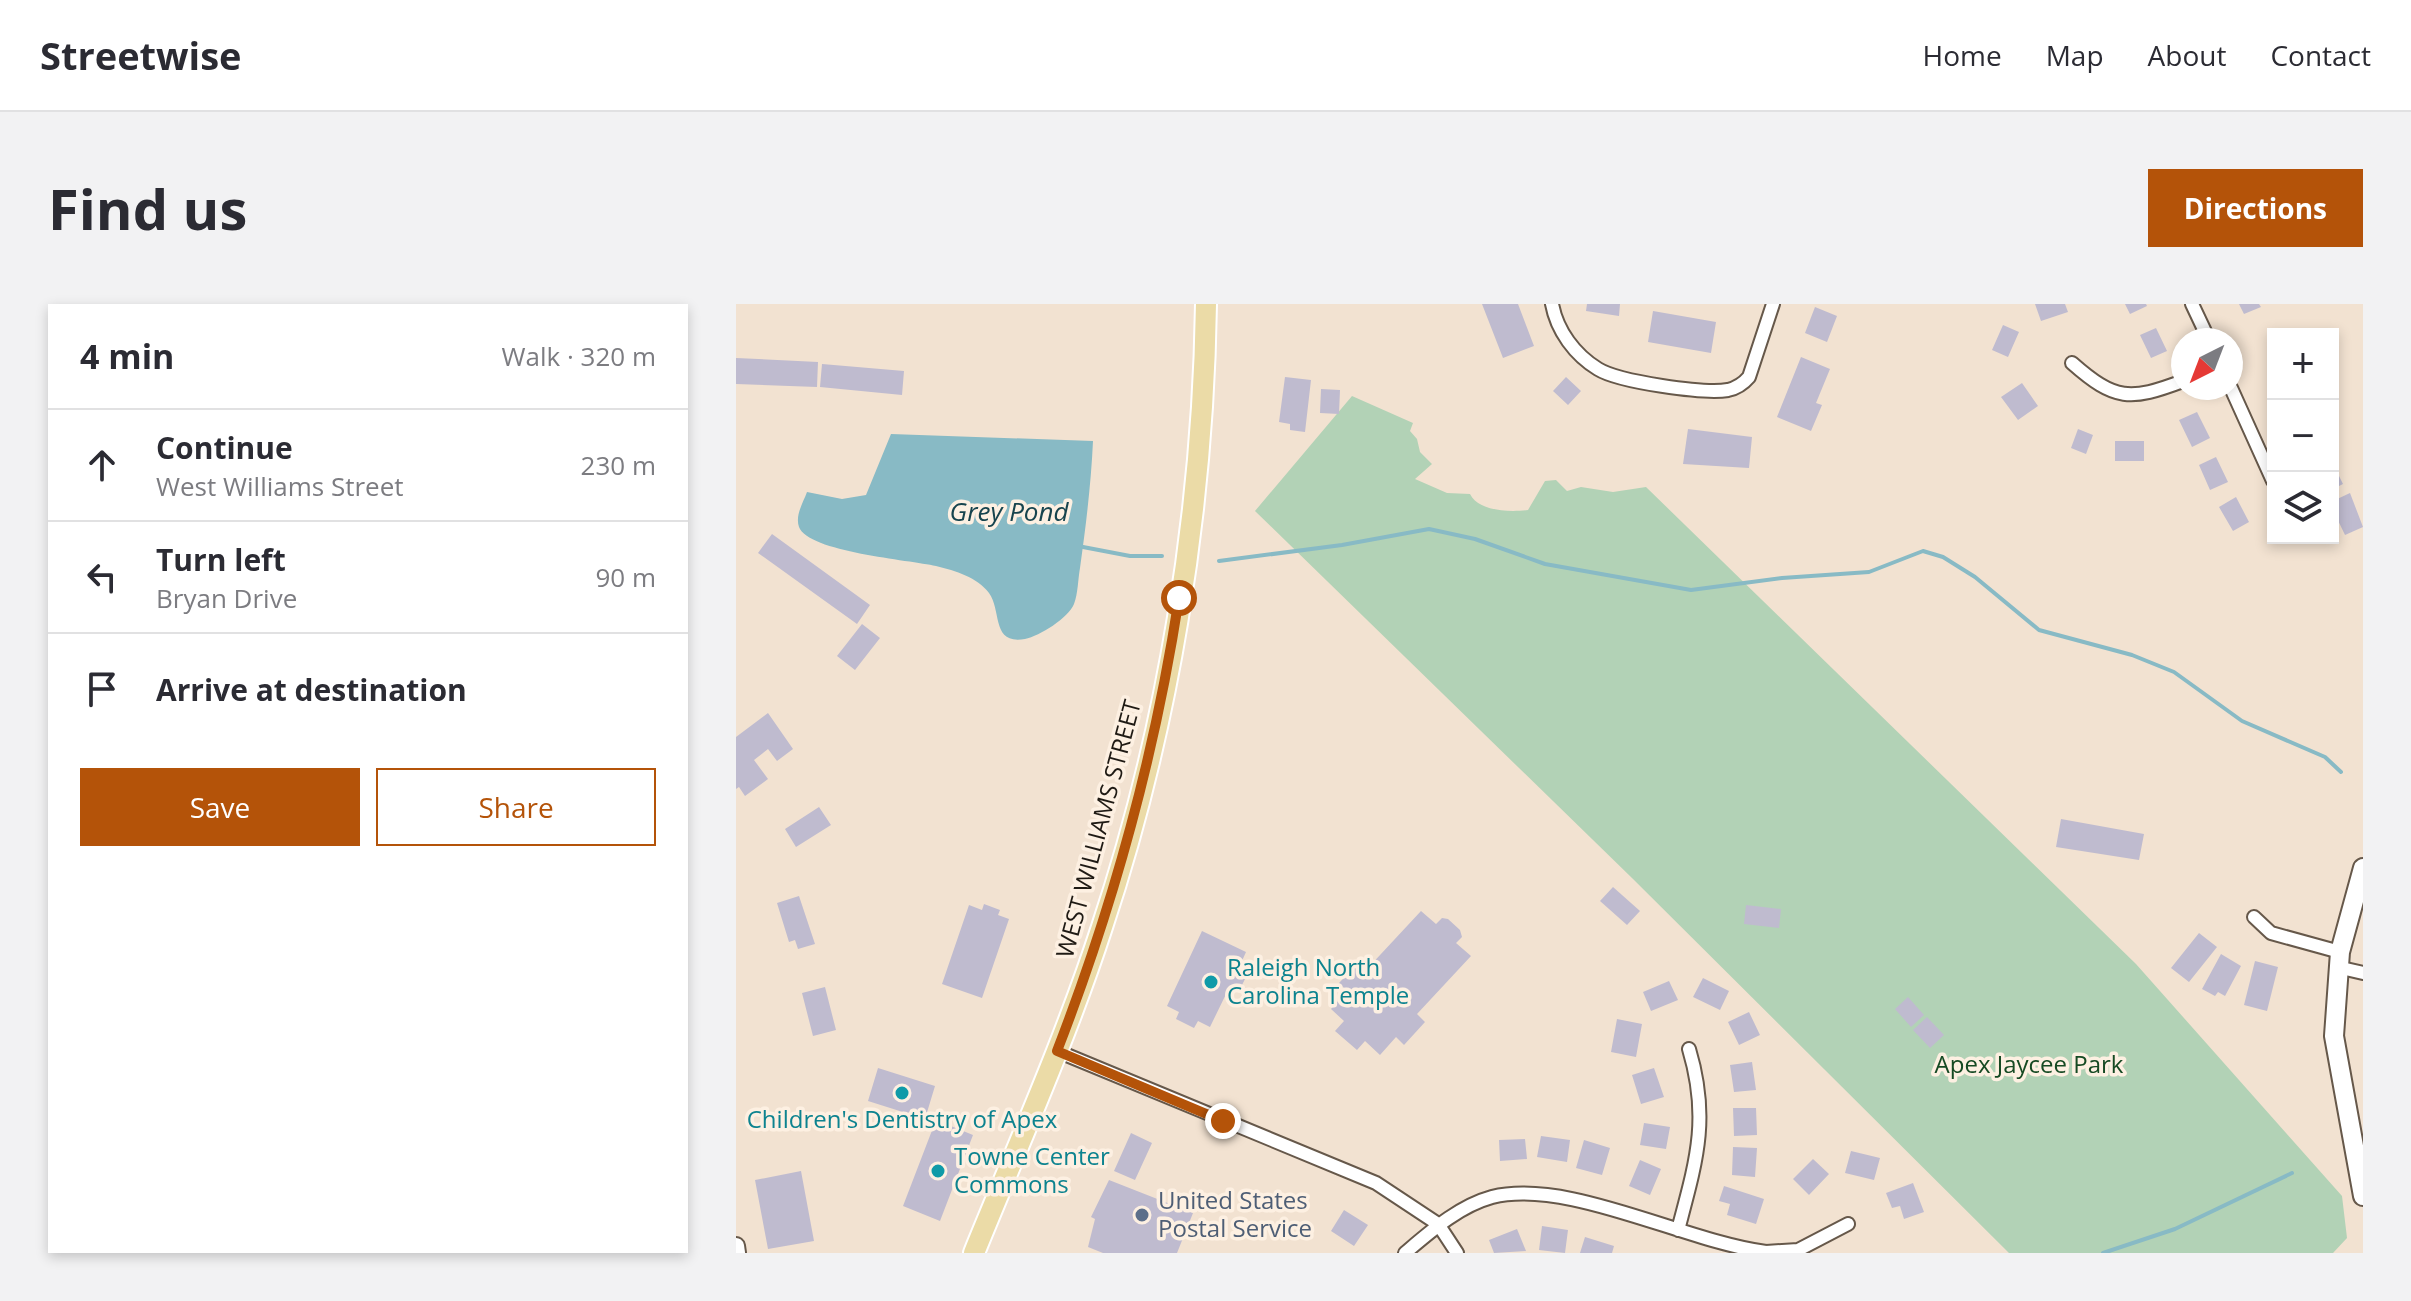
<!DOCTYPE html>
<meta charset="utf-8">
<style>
body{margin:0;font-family:"Open Sans",sans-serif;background:#f2f2f3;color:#2b2b33}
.controls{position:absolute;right:24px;top:24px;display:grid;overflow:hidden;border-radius:0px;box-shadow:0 4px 12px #0003}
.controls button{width:72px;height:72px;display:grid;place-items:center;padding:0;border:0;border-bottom:2px solid #e1e1e2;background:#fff;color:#2b2b33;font:40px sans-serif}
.compass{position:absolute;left:1435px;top:24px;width:72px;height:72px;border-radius:50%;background:#fff;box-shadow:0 4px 12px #0003;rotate:222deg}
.stop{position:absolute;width:24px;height:24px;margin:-18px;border:6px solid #b45309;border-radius:50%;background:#fff}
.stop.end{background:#b45309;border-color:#fff;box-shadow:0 2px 8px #0008}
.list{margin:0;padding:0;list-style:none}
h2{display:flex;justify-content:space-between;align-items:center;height:104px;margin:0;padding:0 32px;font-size:34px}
h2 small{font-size:26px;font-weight:400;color:#7c7c81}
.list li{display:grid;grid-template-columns:52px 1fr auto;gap:24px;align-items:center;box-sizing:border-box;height:112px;padding:0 32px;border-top:2px solid #e1e1e2}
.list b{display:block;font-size:30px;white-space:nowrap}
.list p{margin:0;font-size:26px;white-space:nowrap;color:#7c7c81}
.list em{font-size:26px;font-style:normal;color:#7c7c81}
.actions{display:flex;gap:16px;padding:24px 32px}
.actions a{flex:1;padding:18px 0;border:2px solid #b45309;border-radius:0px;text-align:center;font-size:28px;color:#b45309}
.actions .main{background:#b45309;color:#fff}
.icon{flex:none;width:44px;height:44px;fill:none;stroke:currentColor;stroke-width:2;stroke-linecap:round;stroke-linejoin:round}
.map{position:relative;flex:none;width:1627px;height:949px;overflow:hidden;border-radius:0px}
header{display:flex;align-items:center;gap:48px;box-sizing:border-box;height:112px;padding:0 40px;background:#fff;border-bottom:2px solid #e1e1e2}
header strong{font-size:38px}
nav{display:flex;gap:44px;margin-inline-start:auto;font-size:28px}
.intro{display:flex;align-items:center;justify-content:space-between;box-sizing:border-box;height:192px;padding:0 48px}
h1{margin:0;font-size:56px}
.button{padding:20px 36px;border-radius:0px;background:#b45309;color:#fff;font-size:28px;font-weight:700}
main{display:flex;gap:48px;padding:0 48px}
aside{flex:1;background:#fff;border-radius:0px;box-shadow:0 4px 12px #0003}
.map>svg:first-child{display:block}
.green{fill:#b2d2b6}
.water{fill:#88bac5}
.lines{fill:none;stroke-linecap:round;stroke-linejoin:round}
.stream{stroke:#88bac5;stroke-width:4}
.building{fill:#bfbbcf}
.minor-casing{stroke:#66584a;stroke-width:16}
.tertiary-casing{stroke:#66584a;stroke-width:20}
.secondary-casing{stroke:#66584a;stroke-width:22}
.primary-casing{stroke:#fff;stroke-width:24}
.minor{stroke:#fff;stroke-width:12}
.tertiary{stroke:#fff;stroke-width:16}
.secondary{stroke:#fff;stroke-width:18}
.primary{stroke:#ebdba7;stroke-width:20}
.route{stroke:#b45309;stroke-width:10}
.culture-dot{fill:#0f9aa8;stroke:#fdf0e2;stroke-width:3}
.service-dot{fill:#5c6f8a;stroke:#fdf0e2;stroke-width:3}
.labels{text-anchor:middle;stroke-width:7;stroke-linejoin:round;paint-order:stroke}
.street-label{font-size:24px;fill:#1f1a14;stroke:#fdf0e2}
.culture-label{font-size:24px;fill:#0d838f;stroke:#fdf0e2;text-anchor:start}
.park-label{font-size:24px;fill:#164a23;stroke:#fdf0e2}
.service-label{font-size:24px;fill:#4e5e75;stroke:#fdf0e2;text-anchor:start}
.water-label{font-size:26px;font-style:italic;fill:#17444e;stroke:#fdf0e2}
</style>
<header>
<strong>Streetwise</strong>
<nav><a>Home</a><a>Map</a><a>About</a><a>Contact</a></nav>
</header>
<div class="intro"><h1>Find us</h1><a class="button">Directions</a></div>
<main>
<aside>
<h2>4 min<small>Walk · 320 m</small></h2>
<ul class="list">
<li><svg class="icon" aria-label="ahead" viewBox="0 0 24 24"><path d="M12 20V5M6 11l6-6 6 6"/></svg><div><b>Continue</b><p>West Williams Street</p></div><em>230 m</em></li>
<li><svg class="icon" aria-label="left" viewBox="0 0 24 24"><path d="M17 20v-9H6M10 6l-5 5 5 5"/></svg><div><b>Turn left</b><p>Bryan Drive</p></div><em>90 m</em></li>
<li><svg class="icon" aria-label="arrive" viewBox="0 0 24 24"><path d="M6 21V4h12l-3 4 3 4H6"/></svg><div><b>Arrive at destination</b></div></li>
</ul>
<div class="actions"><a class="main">Save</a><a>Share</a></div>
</aside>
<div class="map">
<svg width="1627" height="949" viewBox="0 0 1627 949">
<rect width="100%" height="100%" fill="#f2e2d1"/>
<path class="green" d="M616 92 677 119 674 127 681 135 684 148 696 160 679 175 711 189 734 190C743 208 775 208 792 206L809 177 820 176 831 187 845 183 877 188 910 183 1400 660 1606 892 1611 934 1597 949H1273L896 574 519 207Z"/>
<path class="water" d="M155 130 357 137C355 180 350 221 344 264 342 275 342 290 338 300 332 314 304 332 289 335 255 341 266 307 253 289 241 273 220 267 200 262 174 256 72 248 63 223 59 211 67 199 71 188L106 195 130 191Z"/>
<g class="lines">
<path class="stream" d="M347 243 394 252H426
M483 257 606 241 693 225 739 235 809 260 955 286 1046 274 1133 268 1187 247 1207 253 1239 273 1303 326 1396 351 1438 368 1506 417 1589 453 1605 468
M1367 949 1439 925 1556 869"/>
</g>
<path class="building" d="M746 0H782L798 42 767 54Z
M851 0H884L883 12 850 7Z
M1299 0H1329L1332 8 1305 17Z
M1389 0H1410L1411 2 1394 10Z
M1503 0H1523L1525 3 1508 10Z
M1079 3 1101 12 1091 38 1069 29Z
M917 7 980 18 975 49 912 38Z
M1267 21 1283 28 1272 53 1256 46Z
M1420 24 1431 47 1415 54 1404 31Z
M1065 53 1094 65 1080 99 1086 101 1075 127 1041 113Z
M0 54 82 58 81 83 0 80Z
M86 60 168 67 166 91 84 83Z
M549 73 575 76 569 128 554 126V120L543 118Z
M830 73 845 87 832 101 817 87Z
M1286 79 1302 102 1282 116 1265 93Z
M585 85 604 86 603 110 584 109Z
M1461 108 1474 134 1456 143 1443 116Z
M952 125 1016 133 1013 164 947 160Z
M1342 125 1357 131 1350 150 1335 144Z
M1379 137H1408V157H1379Z
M1480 153 1492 178 1474 186 1463 161Z
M1597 160 1607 180 1597 185Z
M1614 189 1627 223 1609 231 1597 206V197Z
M1500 193 1513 218 1497 227 1483 203Z
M36 230 134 301 121 320 22 249Z
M126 320 144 334 119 366 101 352Z
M32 409 57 445 41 457 32 445 18 456 32 475 9 492 3 483 0 485V433Z
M83 503 95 521 60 543 49 525Z
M1325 515 1408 530 1403 556 1320 543Z
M877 583 904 607 891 621 864 597Z
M63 592 79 640 62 645 59 636 53 638 41 599Z
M248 600 264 606 262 611 273 615 246 694 206 680 233 601 246 606Z
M1010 601 1045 605 1043 624 1008 620Z
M685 607 700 620 706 614 712 615 724 626 726 633 720 639 735 652 681 710 689 718 668 741 660 733 644 751 629 737 621 746 599 727 608 717 595 705 611 687 603 679 623 658 631 665Z
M466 627 510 648 501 668 510 673 503 687 494 683 492 686 474 723 462 717 458 724 440 715 443 708 431 702Z
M1463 629 1481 643 1453 678 1435 664Z
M1485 650 1505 662 1489 692 1482 688 1479 692 1466 685Z
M1519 657 1542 663 1531 707 1508 701Z
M967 674 993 687 984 706 957 693Z
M933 677 942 696 915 707 907 688Z
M89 683 100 726 77 732 66 689Z
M1172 693 1188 711 1175 723 1159 705Z
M1013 708 1024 731 1003 741 992 718Z
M1191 713 1208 731 1194 744 1177 726Z
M881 715 906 720 900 753 875 748Z
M1016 758 1020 786 998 788 994 761Z
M142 764 199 782 189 815 132 797Z
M918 764 928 793 905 800 896 771Z
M997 804H1020L1021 831 998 832Z
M200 816 237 831 204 917 167 902Z
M908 819 934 823 930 845 904 841Z
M395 829 416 839 399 876 378 867Z
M805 832 834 836 831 858 801 853Z
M789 835 791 855 764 857 763 836Z
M848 836 874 844 866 871 840 864Z
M997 843 1021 844 1019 873 996 871Z
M1115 847 1144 854 1138 876 1109 869Z
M1077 855 1093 870 1073 891 1057 875Z
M904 856 925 865 914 891 893 882Z
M65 867 78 937 32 945 19 876Z
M373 876 457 909 441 949H367L352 943 359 915 355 913Z
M1177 879 1188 908 1168 915 1164 902 1156 904 1150 889Z
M988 882 1028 895 1020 920 991 911 994 900 983 897Z
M608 906 632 921 618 942 595 927Z
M806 922 832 926 829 949 803 946Z
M781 925 790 947 758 949 753 936Z
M849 933 878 942 876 949H844Z"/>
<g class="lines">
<g class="minor-casing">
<path id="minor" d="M816 0C821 27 839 51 862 65 883 78 968 90 992 86 1001 84 1007 80 1013 73L1037 0
M1456 0 1473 36
M1336 59C1379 97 1394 97 1447 77
M1495 84 1537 177
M1518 613 1535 629 1604 648
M1601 663 1627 669
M321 747 640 879 702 920 721 949
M942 926C960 858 974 815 953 745
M669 949C695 927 723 902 756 893 832 874 950 938 1030 948L1062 946 1112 920"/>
</g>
<g class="tertiary-casing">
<path id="tertiary" d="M0 942 1 949"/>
</g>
<g class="secondary-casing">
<path id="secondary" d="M1627 564 1604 648 1598 732 1627 892"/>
</g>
<g class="primary-casing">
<path id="primary" d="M238 949C282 841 330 734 366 623 432 425 467 209 470 0"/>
</g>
<use href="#minor" class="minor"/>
<use href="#tertiary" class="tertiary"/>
<use href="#secondary" class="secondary"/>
<use href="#primary" class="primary"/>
</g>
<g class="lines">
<path class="route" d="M443 294C419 450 378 600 321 747L487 817"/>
</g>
<g class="culture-dot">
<circle cx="475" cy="678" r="8"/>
<circle cx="166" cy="789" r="8"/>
<circle cx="202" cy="867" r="8"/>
</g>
<circle class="service-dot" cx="406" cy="911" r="8"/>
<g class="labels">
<g class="street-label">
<text transform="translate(363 525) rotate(-75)" y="8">WEST WILLIAMS STREET</text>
</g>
<g class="culture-label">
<text x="491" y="672">Raleigh North<tspan x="491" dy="28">Carolina Temple</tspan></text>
<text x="166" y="824" text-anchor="middle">Children's Dentistry of Apex</text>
<text x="218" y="861">Towne Center<tspan x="218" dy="28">Commons</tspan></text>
</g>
<g class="park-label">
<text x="1293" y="769">Apex Jaycee Park</text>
</g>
<g class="service-label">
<text x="422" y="905">United States<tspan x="422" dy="28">Postal Service</tspan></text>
</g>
<g class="water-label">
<text x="273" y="217">Grey Pond</text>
</g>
</g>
</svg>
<div class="controls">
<button>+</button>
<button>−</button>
<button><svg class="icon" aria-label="layers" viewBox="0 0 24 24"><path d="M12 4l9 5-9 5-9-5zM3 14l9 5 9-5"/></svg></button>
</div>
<svg class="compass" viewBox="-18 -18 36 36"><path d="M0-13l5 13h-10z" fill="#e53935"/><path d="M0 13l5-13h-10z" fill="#7c7c81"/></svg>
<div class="stop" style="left:443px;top:294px"></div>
<div class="stop end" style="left:487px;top:817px"></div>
</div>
</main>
